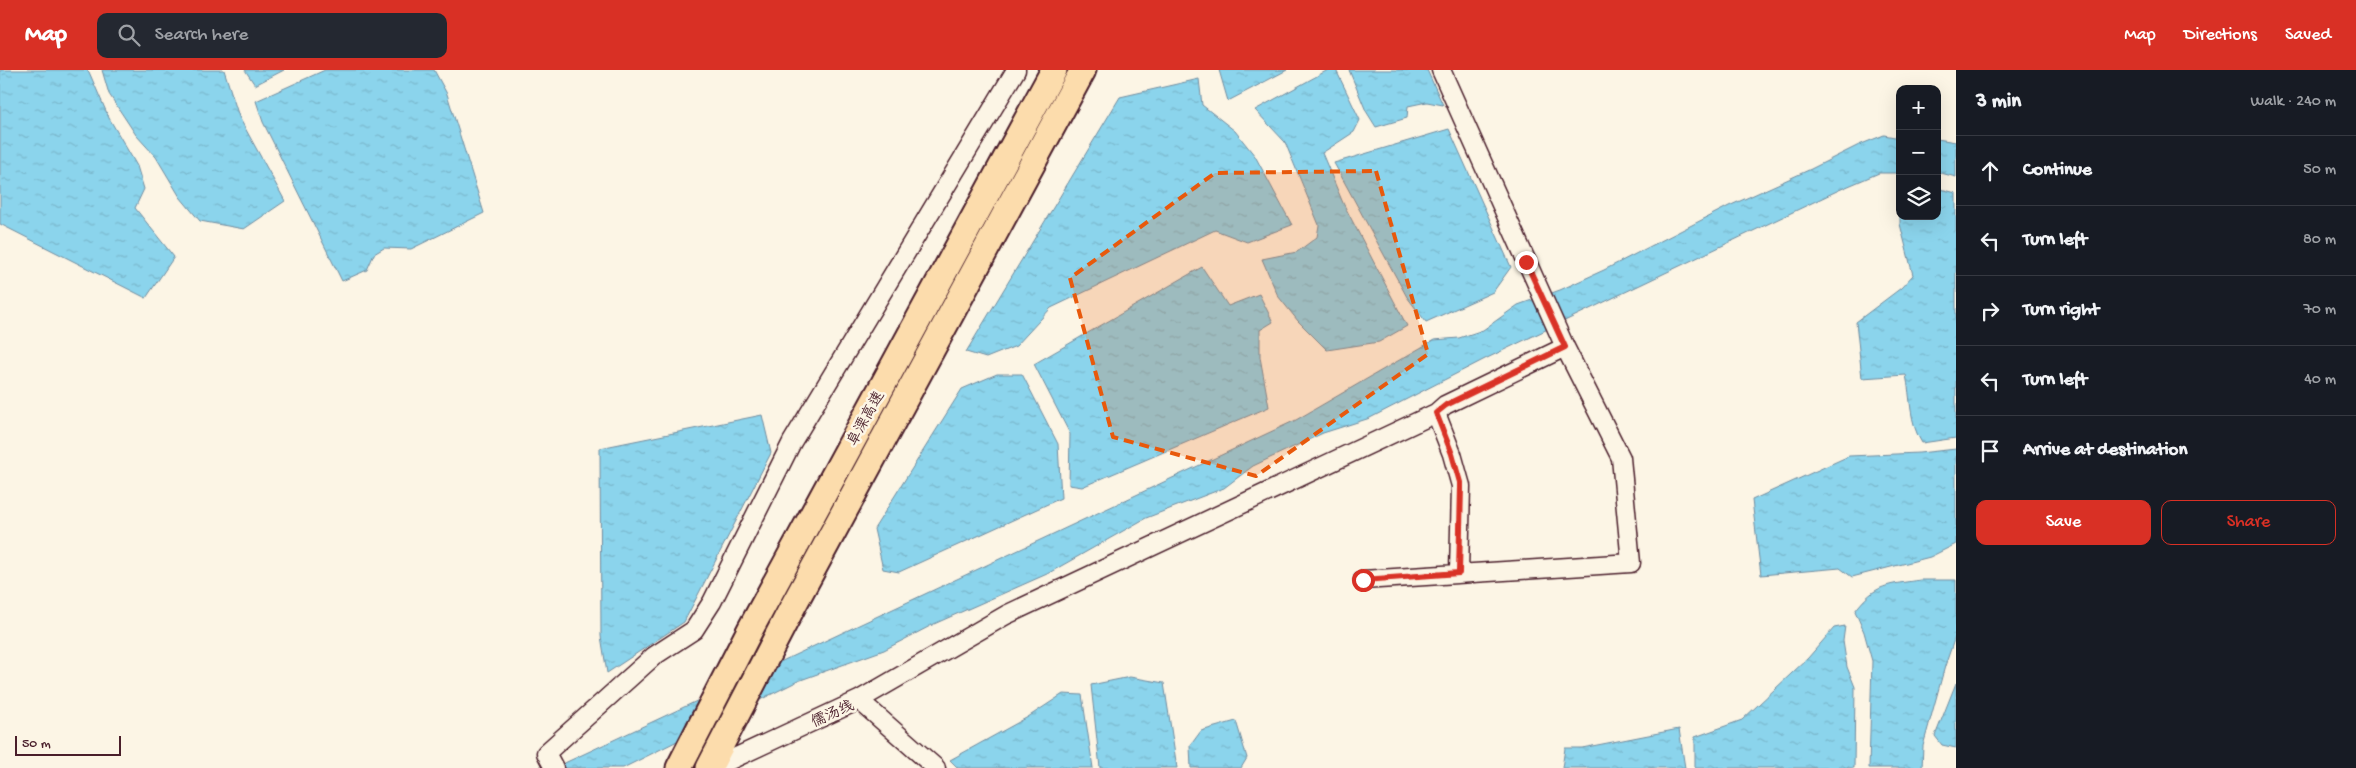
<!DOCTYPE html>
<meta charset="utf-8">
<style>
body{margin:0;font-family:"Gochi Hand","LXGW WenKai TC",sans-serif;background:#242831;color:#f1f3f6}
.controls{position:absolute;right:15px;top:15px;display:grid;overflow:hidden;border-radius:10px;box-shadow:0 5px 20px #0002}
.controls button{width:45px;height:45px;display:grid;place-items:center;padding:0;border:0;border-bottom:1px solid #363941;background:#171b24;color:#f1f3f6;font:25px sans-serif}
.scale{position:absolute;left:15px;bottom:12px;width:106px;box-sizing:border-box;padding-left:5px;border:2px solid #4a1f2b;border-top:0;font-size:14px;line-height:18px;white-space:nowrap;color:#4a1f2b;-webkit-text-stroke:4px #fcf5e5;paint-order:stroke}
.stop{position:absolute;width:15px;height:15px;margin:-11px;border:4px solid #d93025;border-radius:50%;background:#fff}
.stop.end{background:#d93025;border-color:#fff;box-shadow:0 1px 5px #0008}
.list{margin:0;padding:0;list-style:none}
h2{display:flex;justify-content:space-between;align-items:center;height:65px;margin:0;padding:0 20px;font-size:21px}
h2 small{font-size:16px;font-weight:400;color:#9ea1a6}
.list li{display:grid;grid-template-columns:32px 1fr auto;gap:15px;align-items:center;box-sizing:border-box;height:70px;padding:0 20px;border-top:1px solid #363941}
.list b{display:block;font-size:19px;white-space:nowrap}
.list em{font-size:16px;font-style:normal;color:#9ea1a6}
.actions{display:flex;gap:10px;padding:15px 20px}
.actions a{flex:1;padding:11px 0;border:1px solid #d93025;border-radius:10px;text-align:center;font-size:18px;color:#d93025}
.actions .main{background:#d93025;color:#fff}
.icon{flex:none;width:28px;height:28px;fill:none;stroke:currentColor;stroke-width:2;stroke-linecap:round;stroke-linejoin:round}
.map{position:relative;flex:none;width:1956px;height:698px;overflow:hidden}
header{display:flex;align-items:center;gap:30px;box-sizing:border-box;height:70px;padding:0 25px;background:#d93025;color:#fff}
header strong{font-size:24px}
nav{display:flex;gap:28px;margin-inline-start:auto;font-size:18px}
.search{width:350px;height:45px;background:#242831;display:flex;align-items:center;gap:12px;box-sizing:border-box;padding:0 18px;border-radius:10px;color:#9ea1a6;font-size:19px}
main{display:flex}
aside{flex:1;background:#171b24}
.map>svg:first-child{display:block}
.water{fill:url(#water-ripples);stroke:#718c9f}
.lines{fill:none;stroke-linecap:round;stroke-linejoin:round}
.minor-casing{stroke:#4a1f2b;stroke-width:21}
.highway-casing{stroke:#4a1f2b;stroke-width:29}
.minor{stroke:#fcf5e5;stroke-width:18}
.highway{stroke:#fcdcac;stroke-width:25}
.route{stroke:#d93025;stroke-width:6}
.marked{fill:#e8590c;fill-opacity:0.2;stroke:#e8590c;stroke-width:4;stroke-dasharray:10 6;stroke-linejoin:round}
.labels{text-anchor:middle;stroke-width:5;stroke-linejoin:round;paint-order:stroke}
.street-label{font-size:15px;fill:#4a1f2b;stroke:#fcf5e5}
</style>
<header>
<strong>Map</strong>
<div class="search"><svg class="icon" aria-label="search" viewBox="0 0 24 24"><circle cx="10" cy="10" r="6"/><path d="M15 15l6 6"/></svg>Search here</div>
<nav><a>Map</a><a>Directions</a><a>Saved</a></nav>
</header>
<main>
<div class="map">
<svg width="1956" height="698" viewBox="0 0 1956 698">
<defs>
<pattern id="water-ripples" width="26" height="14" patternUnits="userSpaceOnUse" patternTransform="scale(1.25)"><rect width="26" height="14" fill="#8bd4ec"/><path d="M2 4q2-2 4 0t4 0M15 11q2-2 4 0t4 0" fill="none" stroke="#79b6cb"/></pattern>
</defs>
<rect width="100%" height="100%" fill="#fcf5e5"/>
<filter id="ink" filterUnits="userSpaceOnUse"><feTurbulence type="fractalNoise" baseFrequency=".02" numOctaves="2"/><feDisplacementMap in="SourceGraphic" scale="10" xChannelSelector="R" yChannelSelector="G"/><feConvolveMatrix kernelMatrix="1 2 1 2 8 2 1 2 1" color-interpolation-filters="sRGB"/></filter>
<g filter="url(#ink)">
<path class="water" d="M0 0H87L89 2 109 48 137 96 144 119 135 138 174 187 146 228 0 154Z
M102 0H224L239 47 285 131 244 159 200 151 180 127 156 87 136 65 109 24Z
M245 0H284L255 15Z
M325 0H434L447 24 484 143 411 179 384 178 374 184 367 200 342 211 263 52 256 31Z
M1219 0H1287L1228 31Z
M1328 0H1336L1360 50 1354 62 1322 83 1343 133 1407 256 1379 272 1327 280 1298 251 1278 226 1262 189 1297 182 1317 167 1319 155 1285 72 1255 40Z
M1349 0H1427L1443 35 1427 32 1408 36 1407 48 1376 57 1366 41Z
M1199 9 1202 35 1235 61 1255 86 1292 155 1247 172 1215 160 1051 238 1016 276 986 288 966 282 1120 27Z
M1449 59 1511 197 1493 222 1426 252 1407 227 1334 93Z
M1884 65 1900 68V103H1879L1839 120 1485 289 1370 348 1323 363 1253 396 1224 418 1146 448 1047 504 934 554 884 580 798 611 623 698H554L1296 350 1434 270 1459 268 1483 260 1518 235 1560 220 1604 200 1729 136 1811 99 1859 75Z
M1937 69 1956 72V107L1937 102Z
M1937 118 1956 123V368L1922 373C1909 353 1911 328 1906 305L1862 308 1856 252 1901 218 1913 205 1900 154V146H1937Z
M1202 197 1228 236 1259 224 1273 252 1260 260V287L1269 337 1082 417 1069 415 1070 364 1034 294Z
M997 304H1022L1058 374 1061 428 899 502 883 499 874 459 962 319Z
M762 345 771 383 684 552 607 603 601 566 600 378Z
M1956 379V474L1930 487 1852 507 1840 498 1761 505 1752 430 1849 386 1919 383Z
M1920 510H1956V564L1945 596 1923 676 1922 698H1869L1872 591 1864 562 1855 541C1876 513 1888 515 1920 510Z
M1845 556 1843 571 1847 597 1855 617 1854 698H1695V667L1742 650 1808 588 1834 558Z
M1130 607 1164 613 1177 698H1100L1091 615Z
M1956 613V678L1942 675 1935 666Z
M1063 624 1082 625 1093 698H958L950 690 1028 647Z
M1236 651 1247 688 1241 698H1191L1190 676 1201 661Z
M1679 659 1685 698H1562L1565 678H1582Z"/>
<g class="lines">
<g class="minor-casing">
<path id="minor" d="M1436 343 1452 384 1461 416 1459 503
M1363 510 1631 493 1621 388 1565 277 1441 0
M859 630 1006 545 1436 343 1445 335 1565 277
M554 698 546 683 654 586 694 560 712 532 792 372 1016 0
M713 698 859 630 936 698"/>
</g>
<g class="highway-casing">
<path id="highway" d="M679 698 751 558 1054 0
M709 698 793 536 1083 0"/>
</g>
<use href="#minor" class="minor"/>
<use href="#highway" class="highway"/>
</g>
</g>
<g class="lines" filter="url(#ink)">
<path class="route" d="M1363 510 1459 503 1461 416 1452 384 1436 343 1446 335 1565 277 1526 192"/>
</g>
<path class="marked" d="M1376 101 1428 284 1256 406 1113 367 1070 208 1215 103Z"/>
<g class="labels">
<g class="street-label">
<text transform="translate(865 348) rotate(-61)" y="5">阜溧高速</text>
<text transform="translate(832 643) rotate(-24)" y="5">儒汤线</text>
</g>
</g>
</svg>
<div class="controls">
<button>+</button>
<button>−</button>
<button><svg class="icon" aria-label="layers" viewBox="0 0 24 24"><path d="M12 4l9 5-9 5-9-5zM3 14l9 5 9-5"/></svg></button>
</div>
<div class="scale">50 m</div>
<div class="stop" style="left:1363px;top:510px"></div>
<div class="stop end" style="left:1526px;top:192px"></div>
</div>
<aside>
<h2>3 min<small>Walk · 240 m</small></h2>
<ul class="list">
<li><svg class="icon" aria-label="ahead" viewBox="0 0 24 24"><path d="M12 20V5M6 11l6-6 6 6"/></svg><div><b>Continue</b></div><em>50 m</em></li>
<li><svg class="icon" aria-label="left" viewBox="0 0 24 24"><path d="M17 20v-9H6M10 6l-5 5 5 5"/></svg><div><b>Turn left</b></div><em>80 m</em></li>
<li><svg class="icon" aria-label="right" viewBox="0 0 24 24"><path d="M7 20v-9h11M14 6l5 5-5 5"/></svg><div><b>Turn right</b></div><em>70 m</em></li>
<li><svg class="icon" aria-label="left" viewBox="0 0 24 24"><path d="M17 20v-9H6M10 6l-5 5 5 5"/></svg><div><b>Turn left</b></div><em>40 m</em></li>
<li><svg class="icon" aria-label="arrive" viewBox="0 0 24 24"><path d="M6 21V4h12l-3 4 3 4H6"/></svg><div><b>Arrive at destination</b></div></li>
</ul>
<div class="actions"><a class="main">Save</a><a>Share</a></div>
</aside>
</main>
